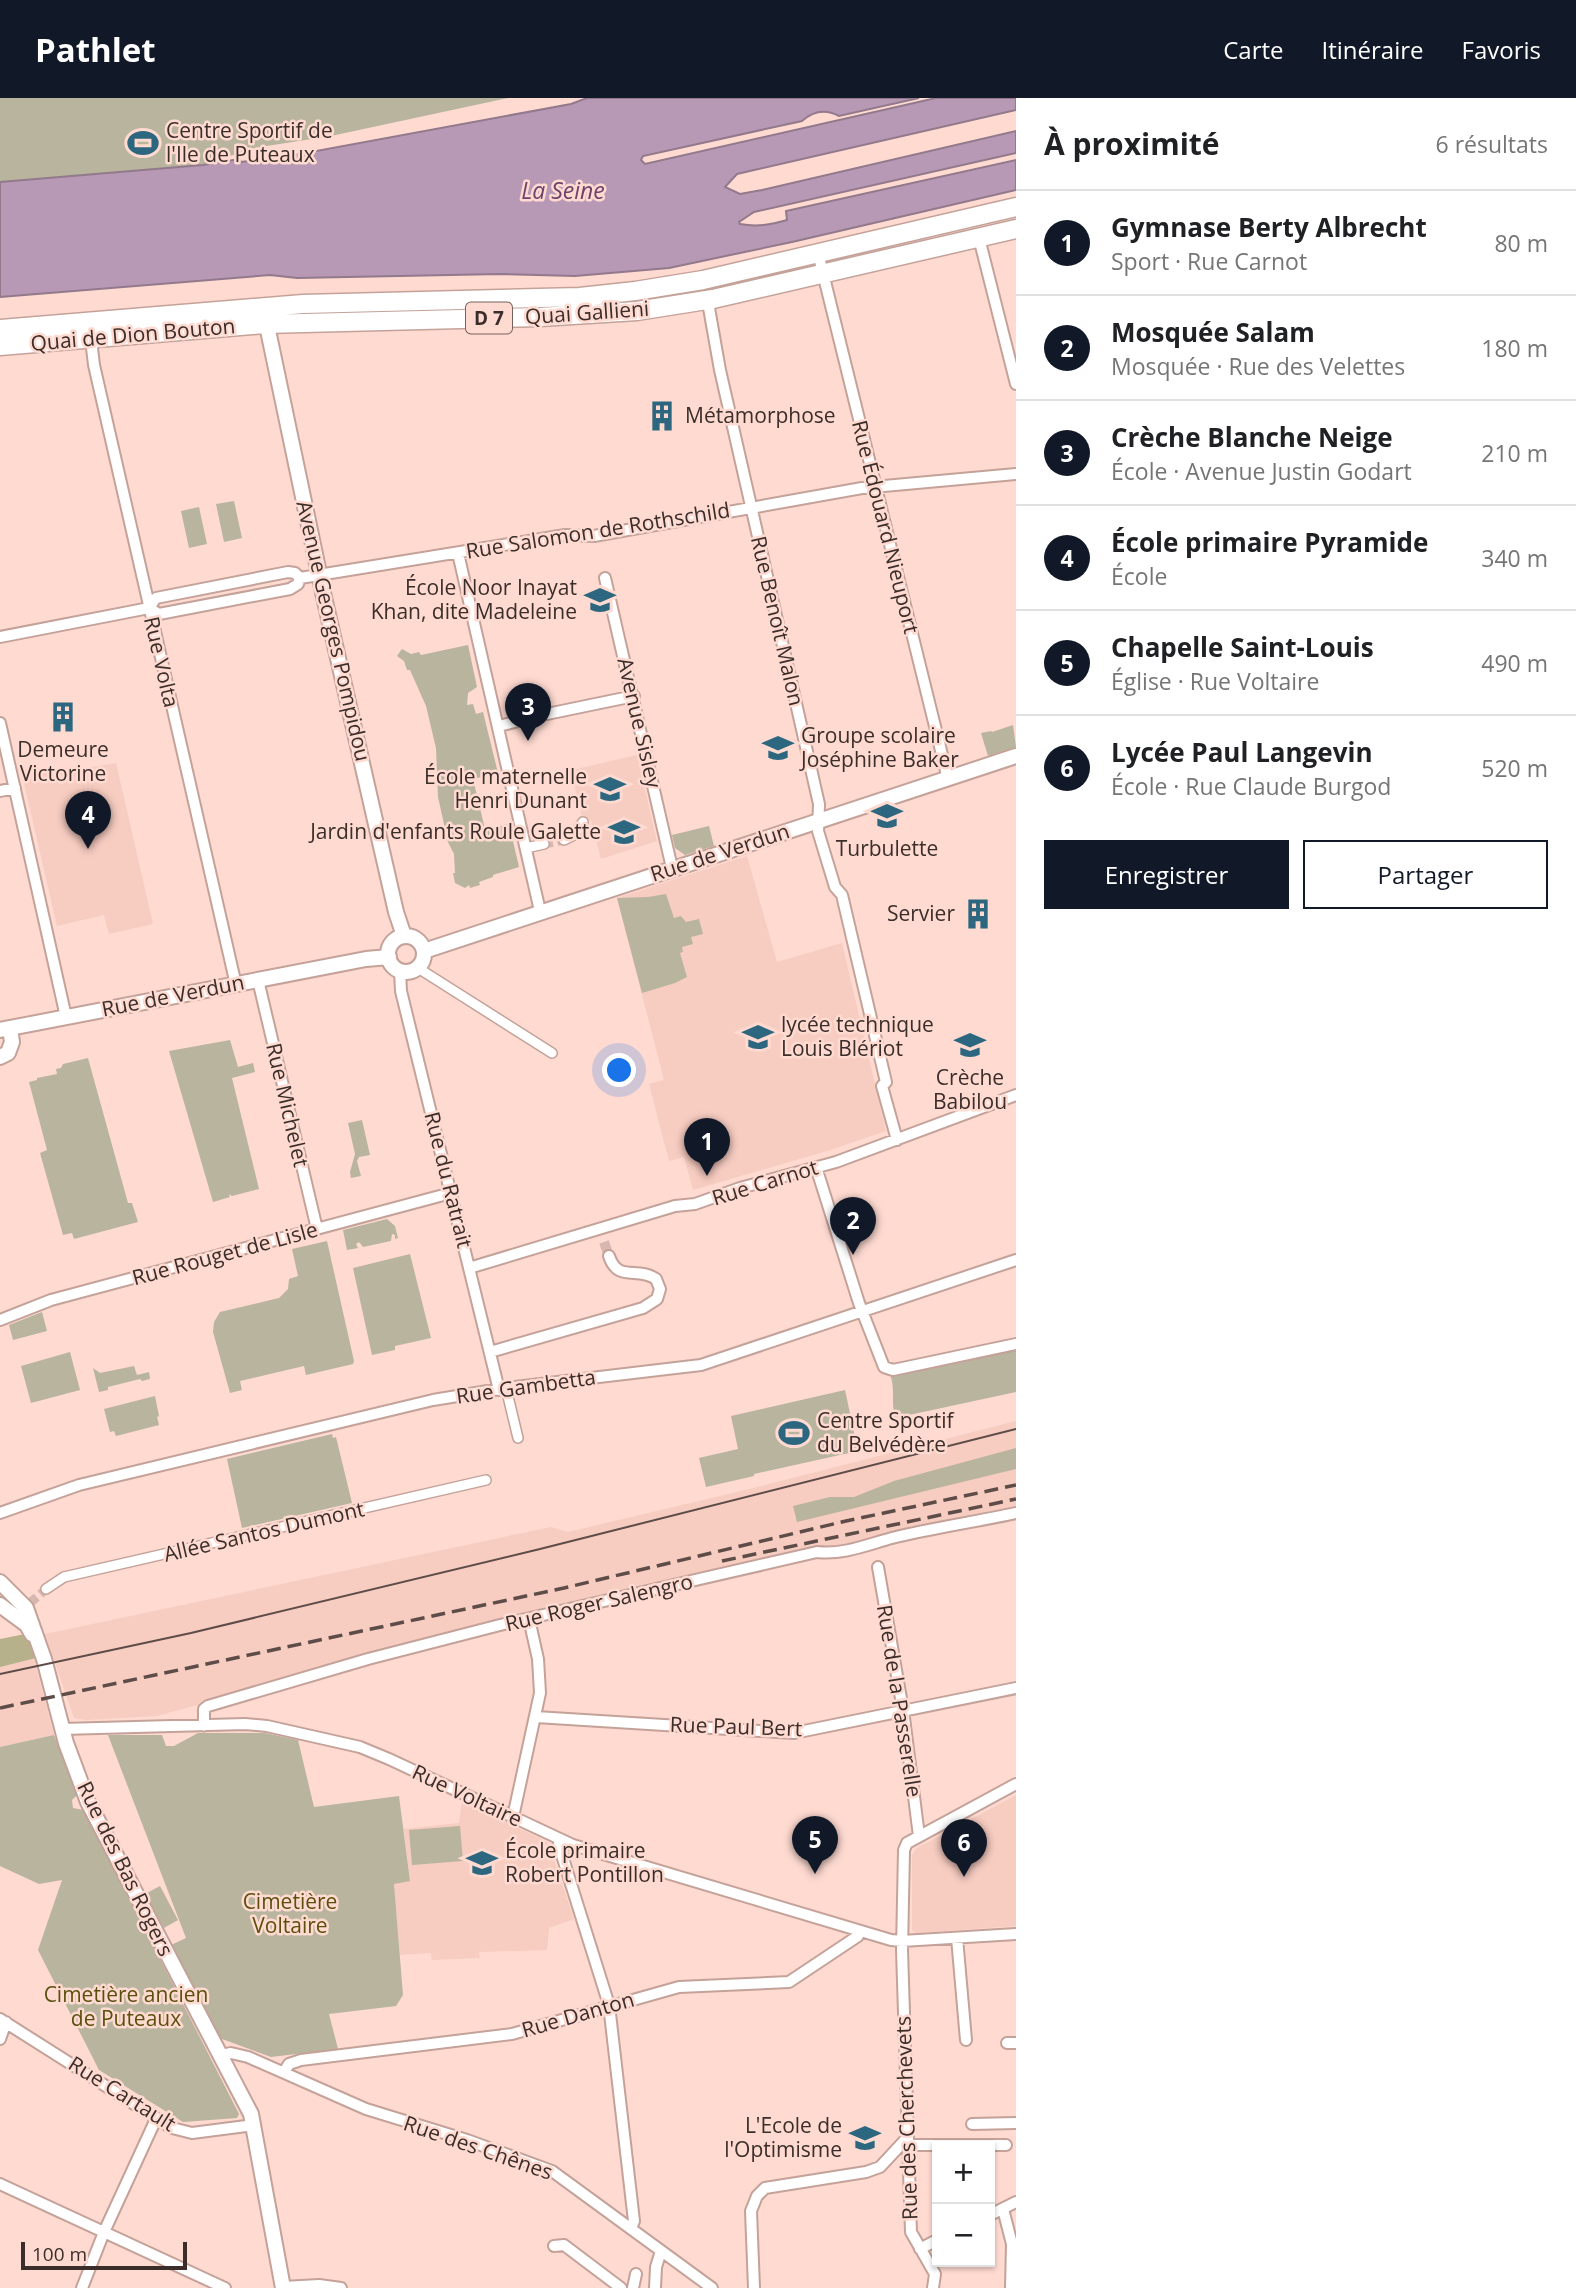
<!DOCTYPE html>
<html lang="fr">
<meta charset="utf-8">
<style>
body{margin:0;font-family:"Open Sans",sans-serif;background:#f6f6f6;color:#202124}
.controls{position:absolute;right:21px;bottom:21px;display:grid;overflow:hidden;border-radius:0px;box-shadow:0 2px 5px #0004}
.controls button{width:63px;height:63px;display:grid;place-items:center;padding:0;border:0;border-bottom:2px solid #e0e0e0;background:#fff;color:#202124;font:35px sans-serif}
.scale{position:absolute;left:21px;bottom:18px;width:166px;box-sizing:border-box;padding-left:7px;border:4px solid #3b2e2a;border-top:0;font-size:19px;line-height:24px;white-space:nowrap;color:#3b2e2a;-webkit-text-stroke:5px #fedad1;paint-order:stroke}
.you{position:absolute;left:620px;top:973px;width:24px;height:24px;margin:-18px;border:5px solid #fff;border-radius:50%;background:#1a73e8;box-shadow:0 0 0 10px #1a73e833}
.badge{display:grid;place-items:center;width:46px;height:46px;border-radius:50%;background:#111827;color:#fff;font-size:23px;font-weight:700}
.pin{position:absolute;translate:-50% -58px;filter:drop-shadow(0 2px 4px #0008)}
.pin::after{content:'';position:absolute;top:37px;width:24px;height:21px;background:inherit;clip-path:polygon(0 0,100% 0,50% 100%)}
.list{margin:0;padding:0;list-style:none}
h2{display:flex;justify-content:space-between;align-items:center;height:91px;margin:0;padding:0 28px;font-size:30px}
h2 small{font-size:23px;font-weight:400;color:#757577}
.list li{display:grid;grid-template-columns:46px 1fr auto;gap:21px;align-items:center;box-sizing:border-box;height:105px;padding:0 28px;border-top:2px solid #e0e0e0}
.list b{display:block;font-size:26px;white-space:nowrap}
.list p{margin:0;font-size:23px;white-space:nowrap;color:#757577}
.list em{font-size:23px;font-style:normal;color:#757577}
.actions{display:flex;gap:14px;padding:21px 28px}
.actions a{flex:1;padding:16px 0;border:2px solid #111827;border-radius:0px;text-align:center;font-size:24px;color:#111827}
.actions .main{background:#111827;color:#fff}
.map{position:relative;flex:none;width:1016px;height:2190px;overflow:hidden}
header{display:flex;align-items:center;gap:42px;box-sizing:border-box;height:98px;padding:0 35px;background:#111827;color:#fff}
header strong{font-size:33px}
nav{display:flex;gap:38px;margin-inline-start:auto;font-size:24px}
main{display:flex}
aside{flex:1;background:#fff}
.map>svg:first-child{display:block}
.built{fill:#f7ccc1}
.green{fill:#b8b49e}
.forest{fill:#b7b18b}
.water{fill:#b799b5;stroke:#92798b;stroke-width:2}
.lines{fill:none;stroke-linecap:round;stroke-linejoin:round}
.pedestrian-tunnel{stroke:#d7b8b0;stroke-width:9;stroke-dasharray:9 4.5;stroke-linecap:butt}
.minor-tunnel{stroke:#d7b8b0;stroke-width:10;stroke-dasharray:10 5;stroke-linecap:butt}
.pedestrian-casing{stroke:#c4a299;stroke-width:12}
.minor-casing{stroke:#c4a299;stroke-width:14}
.tertiary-casing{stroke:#c4a299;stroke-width:18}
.primary-casing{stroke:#c4a299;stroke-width:21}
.pedestrian{stroke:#fff;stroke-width:9}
.minor{stroke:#fff;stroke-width:10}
.tertiary{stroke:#fff;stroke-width:14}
.primary{stroke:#fff;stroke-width:18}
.tram{stroke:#5d4c47;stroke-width:2}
.rail{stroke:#5d4c47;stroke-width:3.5;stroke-dasharray:14 7;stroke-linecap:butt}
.labels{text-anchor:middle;stroke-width:5;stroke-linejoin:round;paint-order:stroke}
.shield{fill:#fedad1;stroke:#76625c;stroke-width:2}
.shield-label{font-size:19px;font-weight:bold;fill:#3b2e2a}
.poi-label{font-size:21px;fill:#3b2e2a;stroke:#fedad1;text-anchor:start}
.street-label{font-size:21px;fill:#3b2e2a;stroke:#fedad1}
.park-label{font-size:21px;fill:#5a500e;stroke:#fedad1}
.water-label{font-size:23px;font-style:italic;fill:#6d436b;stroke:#fedad1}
</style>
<header>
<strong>Pathlet</strong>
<nav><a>Carte</a><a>Itinéraire</a><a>Favoris</a></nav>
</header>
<main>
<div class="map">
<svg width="1016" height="2190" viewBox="0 0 1016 2190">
<rect width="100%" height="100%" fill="#fedad1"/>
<path class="built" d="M637 657 657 743 601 761 591 723 581 717 580 709 573 705 572 700 576 695 574 685 562 688 557 684 555 676Z
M116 665 153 826 109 836 104 817 57 828 22 677 51 671 53 676Z
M747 758 777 864 842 845 886 1033 827 1053 693 1092 684 1059 669 1063 649 986 664 982 617 800Z
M1016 1323V1411L785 1459 428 1544 157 1618 87 1622 74 1620 45 1536 551 1429 568 1434 741 1393Z
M0 1545 33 1557 54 1637 0 1649Z
M1016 1697V1828L916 1835 912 1832V1757L917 1750Z
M462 1703 546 1743 549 1747 574 1821 549 1830 547 1852 479 1854 480 1860 432 1862 431 1855 400 1857 394 1786 410 1782 404 1731 459 1725Z"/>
<path class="green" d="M0 0H508L331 38 254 50 203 67 0 84Z
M234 403 242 440 224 444 216 406Z
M199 409 207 446 189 450 181 413Z
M468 547 477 589 468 595 467 607 473 606 476 616 483 614 498 675 473 681 485 731 509 726 519 769 493 777V779L479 784 480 787 470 790 469 787 465 790 455 785 453 775H455L454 756 448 744 438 699 436 650 426 608 410 572H407L404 563 397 558 402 551 411 556 419 554 421 557Z
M1013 627 1016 649 988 658 981 635 991 633 992 634Z
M709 728 714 748 685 757 675 750 672 737Z
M666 796 674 820 681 818 686 824 699 821 703 836 691 839 693 846 682 849 683 854 680 855 687 879 675 885 642 895 617 800 648 799Z
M230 942 238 969 253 965 255 974 232 980 259 1091 232 1098 229 1096 230 1099 213 1104 169 953Z
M88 960 128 1105H132L138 1124 74 1141 72 1135 63 1137 40 1055 47 1052 29 984 37 982V980L57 976 56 971 61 970 63 966Z
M362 1022 370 1057 359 1059 357 1063 361 1078 351 1080 350 1074 355 1056 348 1025Z
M387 1121 395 1128 398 1140 395 1141V1137L392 1136 391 1143 363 1149 359 1144 356 1146 358 1150 347 1152 343 1132Z
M327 1143 354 1263 353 1266 306 1277 304 1268 240 1283 242 1292 230 1295 213 1234 214 1224 220 1214 279 1200 288 1191 289 1181 298 1178 292 1151Z
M410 1156 431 1240 395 1248V1252L372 1257 353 1170Z
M42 1214 47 1233 13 1242 9 1227Z
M1016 1252V1294L895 1320C891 1305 895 1293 891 1279Z
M70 1254 80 1292 31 1305 21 1268Z
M134 1268 137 1277 149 1274 150 1281 142 1283 140 1281 108 1289V1292L99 1294 93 1270 100 1275Z
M845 1292 858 1353 754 1376V1378L706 1389 699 1360 738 1351 731 1318Z
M155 1298 159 1318 157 1319 159 1327 116 1338 114 1333 110 1334 104 1311Z
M332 1336 333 1340 336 1339 352 1405 242 1430 227 1361Z
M1016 1350V1371L797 1424 793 1408 830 1399H854L894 1383Z
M198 1635H265L298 1642 314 1709 399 1698 410 1783 394 1786 403 1897 396 1908 329 1916 338 1951 271 1959 222 1941 218 1937 171 1847 186 1840 108 1637H162L166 1648H174Z
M54 1637 77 1697 72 1702 73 1710 84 1712 239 2016 237 2020 183 2024 99 1972 38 1852 62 1782 39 1786 0 1768V1649Z
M460 1728 463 1763 412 1767 409 1732Z
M160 1788 178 1822 164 1830 145 1796Z"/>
<path class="forest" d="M25 1536 36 1560 0 1569V1541Z"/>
<path class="water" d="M587 0H919L839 18C826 11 813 13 802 23L643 58 641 62 645 66 936 0H1016V12L737 76 725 89 740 96 762 92 1016 33V55L754 114 739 124 740 126C757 129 770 127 787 122L786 113 1016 62V92L792 144 669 170 575 178 501 176 297 180 270 177 0 199V84L203 67 239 61 241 64 256 62 257 64 571 6Z"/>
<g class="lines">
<path class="pedestrian-tunnel" d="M544 746 564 742
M30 1505 46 1491"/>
<path class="minor-tunnel" d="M526 621 547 616
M604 1144 609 1158"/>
<g class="pedestrian-casing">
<path id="pedestrian" d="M564 742 574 737 583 724
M526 750 544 746
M418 870 552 955
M506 1290 518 1340
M46 1491 64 1479 486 1382"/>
</g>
<g class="minor-casing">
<path id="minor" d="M979 140 1016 286
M818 155 948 681
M713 201 709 210 720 272 819 706 818 733 835 789 842 797 886 984 882 988 897 1042
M95 240 92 250 94 267 236 887
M458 455 540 813
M605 480 672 770
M149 510 156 500 288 474 295 475 300 480
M0 539 149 510 159 516 290 491 298 486 300 480 565 437 594 438 862 390 1016 376
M547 616 634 598
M0 625 66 919
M499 628 526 621
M0 693 15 690
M400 873 401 893 499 1292
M258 882 317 1131
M816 1069 859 1205 884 1269 893 1272 1016 1246
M469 1170 675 1108 695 1106 740 1090 836 1064 1016 997
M0 1222 51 1202 451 1095
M490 1254 643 1210 657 1201 660 1191 656 1181C637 1168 618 1185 609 1158
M0 1415 79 1387 433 1302 506 1290 701 1267 1016 1162
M878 1469 903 1612 919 1738
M536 1619 794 1635 1016 1590
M204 1628V1611L208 1608 368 1561 500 1527 817 1454C843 1457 866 1447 892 1440 932 1430 975 1424 1016 1415
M62 1631 245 1626 267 1628 360 1649 389 1661 573 1747 891 1842 902 1843 1016 1836
M513 1719 540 1595 538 1561 529 1521
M560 1742 558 1750 561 1754 609 1907 634 2123 631 2130
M957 1840 966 1942
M0 1921 172 2030 192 2035 254 2027
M0 1941 6 1924
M1007 1945H1016
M221 1957 231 1955 248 1959 366 2011 467 2042 552 2073 712 2190
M284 1974 289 1966 301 1962 512 1936 679 1889 789 1884 858 1838 860 1833
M972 2026 1016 2025
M907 2047H1006
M0 2086 225 2190
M1003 2111 1012 2146 1011 2190
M990 2117 1016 2104
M554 2148 564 2147 621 2190
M920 2151 937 2142
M283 2189 319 2187 341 2190
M82 2190 104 2134 156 2021
M633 2190 636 2176
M655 2190 656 2169 661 2153
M754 2190 751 2113 757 2098 765 2090 866 2074 880 2069 907 2040
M933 2190 935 2176 911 2134 902 1852 904 1752 907 1745 1016 1686"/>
</g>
<g class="tertiary-casing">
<path id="tertiary" d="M265 218 324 499 396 814 404 838
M388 856a18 18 0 1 1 36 0a18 18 0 1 1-36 0Z
M424 853 1016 658
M0 932 366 861 389 859
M0 959 8 955 12 944 10 930
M0 1484 26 1510 44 1561 66 1645 88 1704 251 2016 283 2190
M0 1507 27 1527 32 1536"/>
</g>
<g class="primary-casing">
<path id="primary" d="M0 231 303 206 580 199 635 193 703 182 1016 109
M0 248 265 226 540 219 637 213 713 201 1016 131"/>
</g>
<use href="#pedestrian" class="pedestrian"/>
<use href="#minor" class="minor"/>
<use href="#tertiary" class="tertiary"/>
<use href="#primary" class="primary"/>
<path class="tram" d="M0 1576 191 1535 540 1451 1016 1331"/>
<path class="rail" d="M722 1463 1016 1401
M0 1610 564 1490 846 1423 1016 1387"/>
</g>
<defs>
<g id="stadium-bare" transform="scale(2.415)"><path d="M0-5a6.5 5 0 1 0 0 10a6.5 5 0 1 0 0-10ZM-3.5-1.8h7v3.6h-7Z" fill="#2d667f" stroke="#fedad1" stroke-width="2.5" paint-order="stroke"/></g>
<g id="building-bare" transform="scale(2.415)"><path d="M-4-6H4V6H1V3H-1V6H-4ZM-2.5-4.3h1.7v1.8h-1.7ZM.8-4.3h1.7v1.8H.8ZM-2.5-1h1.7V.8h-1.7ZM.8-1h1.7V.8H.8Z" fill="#2d667f" stroke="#fedad1" stroke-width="2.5" paint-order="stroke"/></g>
<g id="school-bare" transform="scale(2.415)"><path d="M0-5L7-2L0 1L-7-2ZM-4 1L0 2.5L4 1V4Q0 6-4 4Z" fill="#2d667f" stroke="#fedad1" stroke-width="2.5" paint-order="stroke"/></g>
</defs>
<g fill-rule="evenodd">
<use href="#stadium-bare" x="143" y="45"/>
<use href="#building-bare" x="662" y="318"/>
<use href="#school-bare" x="600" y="502"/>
<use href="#building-bare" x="63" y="619"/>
<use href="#school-bare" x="778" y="650"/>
<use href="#school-bare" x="610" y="691"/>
<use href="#school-bare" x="887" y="718"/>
<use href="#school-bare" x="624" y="734"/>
<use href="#building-bare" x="978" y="816"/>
<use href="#school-bare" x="758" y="939"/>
<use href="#school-bare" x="970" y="947"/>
<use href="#stadium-bare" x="794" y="1335"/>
<use href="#school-bare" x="482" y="1765"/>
<use href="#school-bare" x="865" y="2040"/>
</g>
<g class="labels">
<rect class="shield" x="466" y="204.5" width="46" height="31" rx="5"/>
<g class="shield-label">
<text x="489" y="227">D 7</text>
</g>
<g class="poi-label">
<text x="166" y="40">Centre Sportif de<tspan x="166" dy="24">l'Ile de Puteaux</tspan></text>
<text x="685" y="325">Métamorphose</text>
<text x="577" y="497" text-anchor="end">École Noor Inayat<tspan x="577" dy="24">Khan, dite Madeleine</tspan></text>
<text x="801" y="645">Groupe scolaire<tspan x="801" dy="24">Joséphine Baker</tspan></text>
<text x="63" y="659" text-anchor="middle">Demeure<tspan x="63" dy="24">Victorine</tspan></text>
<text x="587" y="686" text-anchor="end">École maternelle<tspan x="587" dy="24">Henri Dunant</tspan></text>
<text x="601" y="741" text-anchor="end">Jardin d'enfants Roule Galette</text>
<text x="887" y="758" text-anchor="middle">Turbulette</text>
<text x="955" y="823" text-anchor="end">Servier</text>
<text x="781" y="934">lycée technique<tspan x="781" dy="24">Louis Blériot</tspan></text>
<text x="970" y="987" text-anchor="middle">Crèche<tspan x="970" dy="24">Babilou</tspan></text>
<text x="817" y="1330">Centre Sportif<tspan x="817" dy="24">du Belvédère</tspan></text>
<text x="505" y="1760">École primaire<tspan x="505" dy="24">Robert Pontillon</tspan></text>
<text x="842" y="2035" text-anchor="end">L'Ecole de<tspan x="842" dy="24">l'Optimisme</tspan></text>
</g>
<g class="street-label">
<text transform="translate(587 215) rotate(-4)" y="7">Quai Gallieni</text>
<text transform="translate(133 237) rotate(-5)" y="7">Quai de Dion Bouton</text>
<text transform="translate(885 429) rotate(76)" y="7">Rue Édouard Nieuport</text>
<text transform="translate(598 433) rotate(-9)" y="7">Rue Salomon de Rothschild</text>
<text transform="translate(777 523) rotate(77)" y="7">Rue Benoît Malon</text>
<text transform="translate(333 533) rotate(77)" y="7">Avenue Georges Pompidou</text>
<text transform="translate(161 564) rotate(77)" y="7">Rue Volta</text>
<text transform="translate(639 625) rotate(77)" y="7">Avenue Sisley</text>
<text transform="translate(720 755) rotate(-18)" y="7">Rue de Verdun</text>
<text transform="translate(173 898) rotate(-11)" y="7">Rue de Verdun</text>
<text transform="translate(287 1007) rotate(77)" y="7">Rue Michelet</text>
<text transform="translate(448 1082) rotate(76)" y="7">Rue du Ratrait</text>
<text transform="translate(765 1085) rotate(-17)" y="7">Rue Carnot</text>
<text transform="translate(225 1156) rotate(-15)" y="7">Rue Rouget de Lisle</text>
<text transform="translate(526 1289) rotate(-8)" y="7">Rue Gambetta</text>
<text transform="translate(264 1434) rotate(-13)" y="7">Allée Santos Dumont</text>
<text transform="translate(599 1505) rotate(-13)" y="7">Rue Roger Salengro</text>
<text transform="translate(899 1603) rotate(81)" y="7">Rue de la Passerelle</text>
<text transform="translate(736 1629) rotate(2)" y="7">Rue Paul Bert</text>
<text transform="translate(467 1698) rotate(25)" y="7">Rue Voltaire</text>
<text transform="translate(125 1771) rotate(64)" y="7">Rue des Bas Rogers</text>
<text transform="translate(578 1917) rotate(-16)" y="7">Rue Danton</text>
<text transform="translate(122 1996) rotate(32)" y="7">Rue Cartault</text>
<text transform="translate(907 2020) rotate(-92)" y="7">Rue des Cherchevets</text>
<text transform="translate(478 2050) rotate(19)" y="7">Rue des Chênes</text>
</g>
<g class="park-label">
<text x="290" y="1811">Cimetière<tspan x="290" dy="24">Voltaire</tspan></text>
<text x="126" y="1904">Cimetière ancien<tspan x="126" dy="24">de Puteaux</tspan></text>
</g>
<g class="water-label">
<text x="563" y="101">La Seine</text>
</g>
</g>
</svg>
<div class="controls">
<button>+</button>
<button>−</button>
</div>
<div class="scale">100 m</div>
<div class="you"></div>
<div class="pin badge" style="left:707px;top:1078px">1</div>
<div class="pin badge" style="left:853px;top:1157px">2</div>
<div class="pin badge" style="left:528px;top:643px">3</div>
<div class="pin badge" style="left:88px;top:751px">4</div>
<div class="pin badge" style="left:815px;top:1776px">5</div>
<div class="pin badge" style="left:964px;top:1779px">6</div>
</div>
<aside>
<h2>À proximité<small>6 résultats</small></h2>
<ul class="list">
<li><span class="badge">1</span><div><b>Gymnase Berty Albrecht</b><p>Sport · Rue Carnot</p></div><em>80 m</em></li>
<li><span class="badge">2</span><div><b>Mosquée Salam</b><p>Mosquée · Rue des Velettes</p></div><em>180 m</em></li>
<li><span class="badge">3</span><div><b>Crèche Blanche Neige</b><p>École · Avenue Justin Godart</p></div><em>210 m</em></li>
<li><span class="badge">4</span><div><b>École primaire Pyramide</b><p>École</p></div><em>340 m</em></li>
<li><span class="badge">5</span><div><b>Chapelle Saint-Louis</b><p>Église · Rue Voltaire</p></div><em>490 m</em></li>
<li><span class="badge">6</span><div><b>Lycée Paul Langevin</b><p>École · Rue Claude Burgod</p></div><em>520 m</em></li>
</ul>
<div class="actions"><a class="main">Enregistrer</a><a>Partager</a></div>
</aside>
</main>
